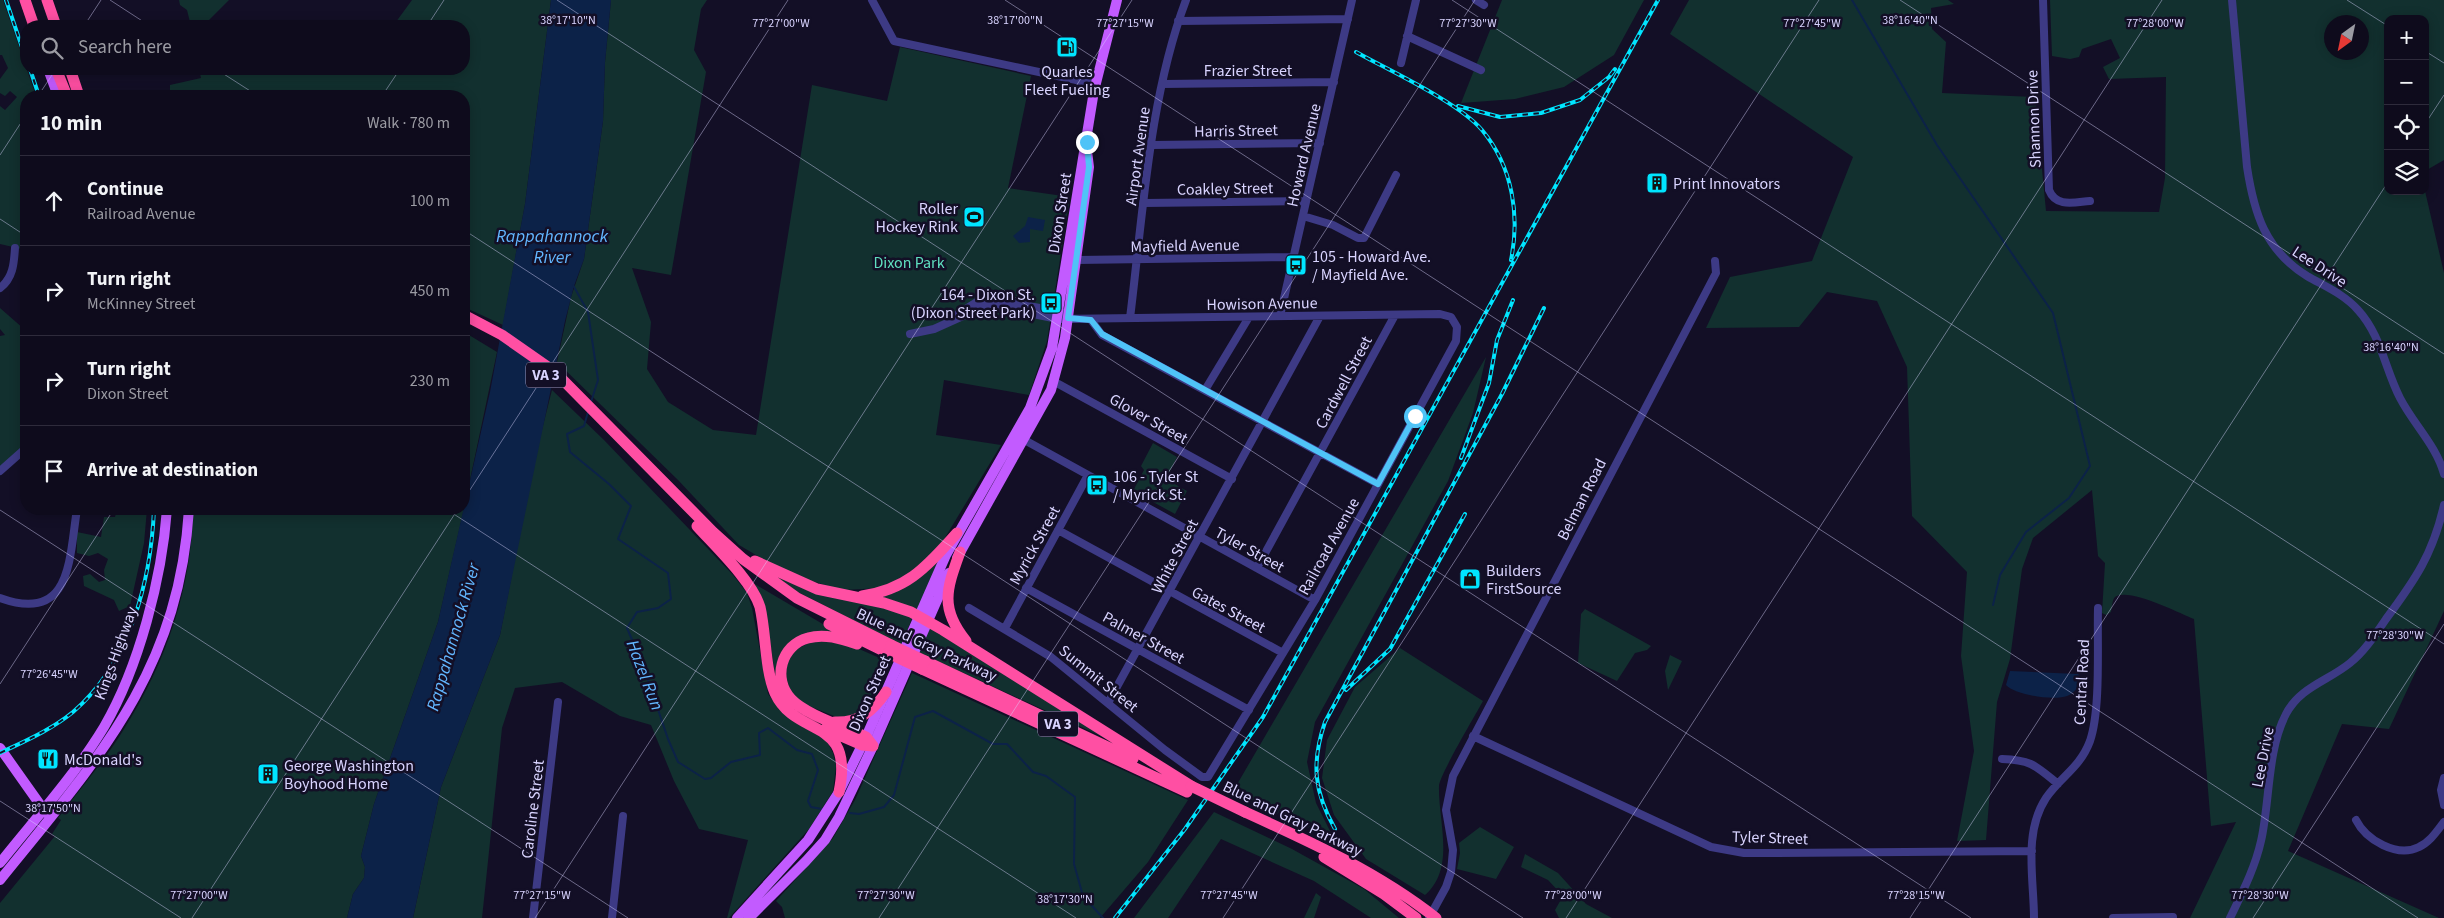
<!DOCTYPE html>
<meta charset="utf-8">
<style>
body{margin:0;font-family:"Source Sans 3",sans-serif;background:#1c1929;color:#f1f3f6}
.controls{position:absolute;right:15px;top:15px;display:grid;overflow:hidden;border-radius:10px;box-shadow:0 2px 12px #0003}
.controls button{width:45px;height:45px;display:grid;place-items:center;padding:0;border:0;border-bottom:1px solid #2e2b3b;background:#0e0b1c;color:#f1f3f6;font:25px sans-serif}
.compass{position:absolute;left:2324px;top:15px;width:45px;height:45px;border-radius:50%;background:#0e0b1c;box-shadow:0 2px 12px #0003;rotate:213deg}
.stop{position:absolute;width:15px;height:15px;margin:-11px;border:4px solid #4fc3f7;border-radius:50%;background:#fff}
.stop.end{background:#4fc3f7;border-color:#fff;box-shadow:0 1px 5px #0008}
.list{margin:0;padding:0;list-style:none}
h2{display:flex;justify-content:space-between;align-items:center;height:65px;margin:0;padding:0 20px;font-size:21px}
h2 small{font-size:16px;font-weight:400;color:#9b9ba3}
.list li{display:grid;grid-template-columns:32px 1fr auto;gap:15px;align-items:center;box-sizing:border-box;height:90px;padding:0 20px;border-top:1px solid #2e2b3b}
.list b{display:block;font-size:19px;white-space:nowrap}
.list p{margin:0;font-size:16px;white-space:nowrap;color:#9b9ba3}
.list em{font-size:16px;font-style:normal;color:#9b9ba3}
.icon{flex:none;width:28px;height:28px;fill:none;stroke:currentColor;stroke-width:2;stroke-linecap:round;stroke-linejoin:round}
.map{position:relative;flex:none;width:2444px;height:918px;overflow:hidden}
.search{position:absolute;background:#0e0b1c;box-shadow:0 2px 12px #0003;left:20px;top:20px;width:450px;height:55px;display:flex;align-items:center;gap:12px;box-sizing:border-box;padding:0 18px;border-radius:20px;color:#9b9ba3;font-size:19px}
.panel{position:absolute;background:#0e0b1c;box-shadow:0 2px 12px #0003;left:20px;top:90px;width:450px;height:425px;border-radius:20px}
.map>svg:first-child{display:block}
.green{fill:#12302f;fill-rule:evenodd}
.water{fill:#0c2248}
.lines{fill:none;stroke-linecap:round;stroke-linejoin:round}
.stream{stroke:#0c2248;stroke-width:2}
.minor{stroke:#3d3a85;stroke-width:8}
.major{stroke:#c25bff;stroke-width:10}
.highway{stroke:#ff4fa3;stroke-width:11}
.rail-casing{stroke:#00e5ff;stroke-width:4}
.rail{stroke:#130f26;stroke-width:2;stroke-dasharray:5.5;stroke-linecap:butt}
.highway-bridge{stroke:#ff4fa3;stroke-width:11}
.route{stroke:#4fc3f7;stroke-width:6}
.ticks{fill:none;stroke:#d9d4ff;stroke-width:1;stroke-opacity:0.45}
.labels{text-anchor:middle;stroke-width:5;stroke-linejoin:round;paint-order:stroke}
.shield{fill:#130f26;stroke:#9e99be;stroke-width:1}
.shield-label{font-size:15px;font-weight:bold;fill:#d9d4ff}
.street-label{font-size:16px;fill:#d9d4ff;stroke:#130f26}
.poi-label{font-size:16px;fill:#d9d4ff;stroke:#130f26;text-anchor:start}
.park-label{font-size:16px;fill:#5fe0c0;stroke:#130f26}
.water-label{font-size:18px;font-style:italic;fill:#62b6ff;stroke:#130f26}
.ticks-label{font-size:12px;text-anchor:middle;fill:#d9d4ff;stroke:#130f26;stroke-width:5;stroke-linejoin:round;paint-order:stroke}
</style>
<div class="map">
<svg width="2444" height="918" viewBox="0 0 2444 918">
<rect width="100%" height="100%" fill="#130f26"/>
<path class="green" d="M0 0H3L36 96H26V250L0 244V106L5 110 17 97 10 91 5 96 0 93V79L8 68 2 55H0Z
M179 0H229L207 22V26H191L187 10 180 5Z
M412 0H551L525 204 503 325 464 307V96H170V85L201 78 199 69 331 71 335 69H464V26H393Z
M611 0H707L701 9 694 50 706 72 671 275 632 268 651 322 647 369 668 402 713 430 756 435 812 85 887 101 900 47 1031 76 1008 188 1070 197 1047 341 1029 395 944 380 936 435 1001 445 943 541 914 571 883 588 842 590 805 579 771 564 739 545 678 480 557 362 571 297 584 259 603 121 605 62Z
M1502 0H1644L1614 55 1564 87 1515 99 1461 103Z
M1689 0H1948L1954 4 1931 8 1932 29 1946 42 1942 93 2035 97 2046 211 2159 212 2165 178 2166 77 2109 79 2103 67 2120 58 2111 39 2082 49 2079 57 2070 59 2052 56 2050 0H2444V160L2425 171V19H2388V191H2425L2444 273V611L2389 729 2342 724 2288 851 2439 918H2190L2236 822 2211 826 2194 619C2179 613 2128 587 2115 597 2112 600 2112 608 2111 612L2106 615 2102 613 2105 563 2098 556 2092 490 2033 538 2022 569 2010 659 1997 702 1986 840 1957 841 1974 751 1961 656 1967 572 1912 516 1907 367 1877 301 1827 292 1799 327 1706 328 1730 277 1812 261 1853 157 1670 34ZM2332 22H2362V52H2332Z
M0 308 24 329 26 328V446L0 468V336L5 335 0 329Z
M464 332 497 352 464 508Z
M1486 357 1473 413 1448 481 1315 722 1307 762 1316 803 1334 839 1232 793Z
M552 390 604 440 733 575 747 593 752 608 768 694 784 714 827 741 833 753 836 766 833 791 809 829 729 918H727L748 840 699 829 674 781 651 725 620 716 562 682 515 688 502 728 482 918H413L441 787 500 635 535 457Z
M1153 443 1177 457 1166 479 1187 491 1175 514 1133 491 1144 470 1141 466Z
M117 509H147L144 543 130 606 119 611 114 600 84 586 83 576 90 574 99 582 105 580 104 570 108 559 98 553 89 556 77 553V532L101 537 104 517H115Z
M193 509H464L438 622 374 804 361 856 365 867 364 878 353 894 347 918H0V903L55 836 52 834 61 820 58 818C80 789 105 760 124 729 166 663 192 587 193 509Z
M942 555 917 611 878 596Z
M771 573 882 606 912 618 902 645 788 587Z
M753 583 838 633 796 640 777 687 765 609Z
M1585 609 1651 646 1647 650 1635 653 1617 681 1578 663 1581 614Z
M929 626 1104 737 1105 738 918 652Z
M814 640 850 645 891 663 870 703 858 714 839 718 799 702 785 684 788 654Z
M1400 648 1483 701C1476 714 1439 776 1439 786 1438 821 1456 868 1425 895L1366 859 1334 815 1322 778 1327 740 1355 687Z
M1670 655 1682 661 1668 690 1665 671Z
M912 673 1188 800 1148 862 1100 918H785L782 907 776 901 833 838 855 800Z
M1214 812 1292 849 1364 889 1399 918H1371L1314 881 1221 839 1168 918H1134Z
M1480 827 1514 847 1496 879 1457 869 1460 853 1459 843Z
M1525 854 1558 873 1586 904 1612 918H1559L1555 910 1563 896 1548 880 1521 867Z
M1316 893 1321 897 1314 918H1304Z"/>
<path class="water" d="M551 0H611L605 62 603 121 584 259 574 286 565 321 500 635 441 787 413 918H347L353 894 364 878 365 867 361 856 374 804 438 622 490 392 525 204Z
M1028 217 1045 220 1043 231 1030 229V242L1019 243 1013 236 1025 226Z
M2010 671 2078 674 2082 678C2079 686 2075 693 2067 696 2054 701 2015 695 2006 685Z"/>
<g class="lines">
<path class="stream" d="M1852 0 1937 145 2053 313 2090 466 2069 498 2026 532 2000 575 1993 605
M573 285 588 312 598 380 591 402
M588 412 584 426 567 434 570 452 609 484 631 506 618 539 668 573 671 599 658 608 637 612 627 628 643 665 668 739 678 762 705 779 711 778 731 762 760 755 759 733 768 728 797 750 812 754 818 770 808 801 811 807 822 809
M850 813 859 814 884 807 894 795 915 717 933 711 993 744H1007L1033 772 1046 776 1075 797 1074 864 1083 896 1103 918"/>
<path class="minor" d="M872 0 894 41 1095 84
M1476 0 1484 5
M2043 0 2049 190C2056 208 2075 202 2090 201
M2232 0 2247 167C2254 213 2265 250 2307 276 2324 286 2344 294 2358 310 2381 335 2385 369 2400 398 2414 425 2436 445 2444 474
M1178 21 1348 19
M1407 36 1481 70
M1401 63 1416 0
M1162 84 1334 82
M1152 145 1320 143
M1144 203 1306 201
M1303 216 1333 225 1358 238H1364L1396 175
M1077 260 1294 257
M0 288C13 278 14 264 15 248
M958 314 977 302 992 299 1061 312
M1280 316 1352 0
M1130 318C1143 214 1149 98 1186 0
M1091 320 1102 335 1378 484
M910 334 934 329 974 311 992 306 1058 319 1440 314 1451 317 1457 327 1456 341 1315 600 1208 777H1202L1165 750 1051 657 969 608
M1053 381 1232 479
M1205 390 1249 317
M1019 437 1315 600
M0 471 26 448
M1058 530 1283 653
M1257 568 1395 315
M1026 588 1249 710
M0 598C72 624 69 559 77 509
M1005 628 1088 475
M1108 703 1320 316
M1473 736 1711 847 1744 853H1764L2032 851
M2002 759C2032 760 2036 766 2058 784
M2444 778 2441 790 2444 805
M2356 820C2366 840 2397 858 2419 847 2430 842 2437 831 2444 822
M533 918 558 702
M612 918 623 816
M1429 918 1446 887 1451 872 1453 850 1446 810 1453 776 1716 273 1715 261
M2034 918C2034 879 2023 833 2046 798 2060 777 2080 768 2090 741 2101 709 2097 644 2098 608
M2113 918 2173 917
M2230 918C2242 893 2255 868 2261 841 2270 802 2267 750 2286 714 2300 687 2328 681 2350 663 2365 651 2375 635 2386 619 2415 580 2433 554 2444 505"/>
<path class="major" d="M48 69 58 96
M957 558 1051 390 1065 338 1089 167 1087 151
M0 748 46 813
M0 863C35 819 75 775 104 727 139 667 162 578 167 509
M0 880C97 760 179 672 189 509
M737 918 808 840 839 792 866 737 946 555 1030 408 1052 348 1094 91 1117 0
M749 918 806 861 825 840 839 817 873 746 949 573"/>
<path class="highway" d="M25 0 34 26
M47 0 56 26
M56 69 67 96
M70 69 79 96
M464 315 502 335 555 372 713 532 743 559 797 598 891 645
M697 526C716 547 752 581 760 607 766 633 765 670 775 693 796 739 855 715 839 792
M960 552C947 588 939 608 966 641
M755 561 817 589 884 603 911 612 943 630 1191 786
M862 596C909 589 927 566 957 533
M829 624 888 653
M857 644C842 639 825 633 808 638 781 645 772 679 791 699 806 715 845 727 866 737L873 746
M925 661 1133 759
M922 669 1187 792
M835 722C859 723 873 711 886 692
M825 729 862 745 873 746
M1245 812C1311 842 1379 873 1436 918
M1324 857 1384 894 1416 918"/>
<g class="rail-casing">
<path id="rail" d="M6 0 26 59
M1356 52C1390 71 1458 102 1482 130 1513 167 1520 216 1511 260
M30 69 39 96
M1458 106 1500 117 1541 113 1580 100 1609 77 1615 69
M1461 458 1489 383 1497 340 1513 300
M1346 690 1390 649 1465 514
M0 753C25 741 51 730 73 712 130 663 151 581 154 509
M1335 829C1314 792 1311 763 1325 722L1502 394 1544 308
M1115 918 1185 829 1263 717 1658 0"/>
</g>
<use href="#rail" class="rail"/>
<path class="highway-bridge" d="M891 645 925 661
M888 653 922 669
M1191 786 1245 812"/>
</g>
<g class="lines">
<path class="route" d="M1087 142 1089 167 1068 318 1091 320 1102 334 1378 484 1415 416"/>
</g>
<path class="ticks" d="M110 0 150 26M557 0 1971 918M1005 0 2418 918M1452 0 2444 644M1900 0 2444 354M2347 0 2388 26M84 26 101 0M427 26 444 0M2425 51 2444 63M216 69 258 96M38 96 56 69M382 96 400 69M2425 124 2444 95M0 155 26 115M0 219 26 236M464 230 1523 918M464 499 788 0M446 509 1076 918M0 510 628 918M0 684 114 509M0 801 181 918M192 918 458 509M535 918 1132 0M879 918 1475 0M1223 918 1819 0M1566 918 2162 0M1910 918 2388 182M2253 918 2444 624"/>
<defs>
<g id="fuel-square" transform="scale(1.125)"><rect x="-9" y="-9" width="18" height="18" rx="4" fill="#00e5ff" stroke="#130f26"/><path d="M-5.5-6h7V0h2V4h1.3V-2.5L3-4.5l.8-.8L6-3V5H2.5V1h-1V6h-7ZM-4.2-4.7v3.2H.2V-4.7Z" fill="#111"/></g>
<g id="building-square" transform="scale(1.125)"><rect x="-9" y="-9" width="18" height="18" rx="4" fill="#00e5ff" stroke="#130f26"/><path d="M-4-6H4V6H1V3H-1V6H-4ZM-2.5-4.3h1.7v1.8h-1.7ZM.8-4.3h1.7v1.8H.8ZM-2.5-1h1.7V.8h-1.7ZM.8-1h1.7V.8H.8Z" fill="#111"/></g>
<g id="stadium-square" transform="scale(1.125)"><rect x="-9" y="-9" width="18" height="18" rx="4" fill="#00e5ff" stroke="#130f26"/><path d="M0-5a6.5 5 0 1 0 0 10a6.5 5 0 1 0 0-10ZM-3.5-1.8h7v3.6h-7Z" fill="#111"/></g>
<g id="bus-square" transform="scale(1.125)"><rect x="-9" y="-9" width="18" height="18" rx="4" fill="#00e5ff" stroke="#130f26"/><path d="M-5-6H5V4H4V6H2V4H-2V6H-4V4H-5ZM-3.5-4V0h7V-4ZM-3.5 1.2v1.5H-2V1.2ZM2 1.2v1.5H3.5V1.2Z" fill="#111"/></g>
<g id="shop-square" transform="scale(1.125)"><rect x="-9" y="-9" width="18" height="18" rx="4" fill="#00e5ff" stroke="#130f26"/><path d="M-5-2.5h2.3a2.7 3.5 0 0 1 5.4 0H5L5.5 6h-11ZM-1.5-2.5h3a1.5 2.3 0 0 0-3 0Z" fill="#111"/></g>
<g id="restaurant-square" transform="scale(1.125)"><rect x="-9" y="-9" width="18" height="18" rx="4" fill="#00e5ff" stroke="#130f26"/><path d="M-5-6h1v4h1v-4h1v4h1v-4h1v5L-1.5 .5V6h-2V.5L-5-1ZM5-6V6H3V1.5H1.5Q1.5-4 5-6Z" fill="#111"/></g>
</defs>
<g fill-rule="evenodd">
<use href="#fuel-square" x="1067" y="47"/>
<use href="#building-square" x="1657" y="183"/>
<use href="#stadium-square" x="974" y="217"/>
<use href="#bus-square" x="1296" y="265"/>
<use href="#bus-square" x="1051" y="303"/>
<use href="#bus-square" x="1097" y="485"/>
<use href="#shop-square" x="1470" y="579"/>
<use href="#restaurant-square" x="48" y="759"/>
<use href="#building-square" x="268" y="774"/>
</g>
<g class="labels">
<g class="shield">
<rect x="526" y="362.5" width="40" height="25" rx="4"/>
<rect x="1038" y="711.5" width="40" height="25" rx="4"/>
</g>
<g class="shield-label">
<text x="546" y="380">VA 3</text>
<text x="1058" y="729">VA 3</text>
</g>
<g class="street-label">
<text x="1248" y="76">Frazier Street</text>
<text transform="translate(2033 119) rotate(-92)" y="6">Shannon Drive</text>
<text transform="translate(1236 130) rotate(-1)" y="6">Harris Street</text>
<text transform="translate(1303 155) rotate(-77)" y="6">Howard Avenue</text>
<text transform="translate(1137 156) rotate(-82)" y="6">Airport Avenue</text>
<text transform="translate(1225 188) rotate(-1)" y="6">Coakley Street</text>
<text transform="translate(1059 213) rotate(-81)" y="6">Dixon Street</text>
<text transform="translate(1185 245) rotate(-1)" y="6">Mayfield Avenue</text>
<text transform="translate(2320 266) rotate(33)" y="6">Lee Drive</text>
<text transform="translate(1262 303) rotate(-1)" y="6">Howison Avenue</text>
<text transform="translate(1343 382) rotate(-62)" y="6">Cardwell Street</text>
<text transform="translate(1149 418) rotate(29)" y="6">Glover Street</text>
<text transform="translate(1581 499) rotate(-63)" y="6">Belman Road</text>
<text transform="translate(1034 545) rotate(-61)" y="6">Myrick Street</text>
<text transform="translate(1328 546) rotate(-61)" y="6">Railroad Avenue</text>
<text transform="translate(1250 549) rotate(29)" y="6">Tyler Street</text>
<text transform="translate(1174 556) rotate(-62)" y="6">White Street</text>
<text transform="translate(1229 609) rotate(28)" y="6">Gates Street</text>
<text transform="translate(1144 637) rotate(29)" y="6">Palmer Street</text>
<text transform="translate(927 644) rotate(25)" y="6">Blue and Gray Parkway</text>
<text transform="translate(115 653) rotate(-70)" y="6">Kings Highway</text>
<text transform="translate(1099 678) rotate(39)" y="6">Summit Street</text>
<text transform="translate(2081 682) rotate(-87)" y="6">Central Road</text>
<text transform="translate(869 693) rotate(-66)" y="6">Dixon Street</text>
<text transform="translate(2262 757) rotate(-79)" y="6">Lee Drive</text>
<text transform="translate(532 809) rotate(-83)" y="6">Caroline Street</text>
<text transform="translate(1293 818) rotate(26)" y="6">Blue and Gray Parkway</text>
<text transform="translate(1770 837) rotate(2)" y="6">Tyler Street</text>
</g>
<g class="poi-label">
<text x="1067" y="77" text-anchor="middle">Quarles<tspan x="1067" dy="18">Fleet Fueling</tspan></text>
<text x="1673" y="189">Print Innovators</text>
<text x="958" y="214" text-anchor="end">Roller<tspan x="958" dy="18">Hockey Rink</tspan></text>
<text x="1312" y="262">105 - Howard Ave.<tspan x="1312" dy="18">/ Mayfield Ave.</tspan></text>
<text x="1035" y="300" text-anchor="end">164 - Dixon St.<tspan x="1035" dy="18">(Dixon Street Park)</tspan></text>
<text x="1113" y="482">106 - Tyler St<tspan x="1113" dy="18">/ Myrick St.</tspan></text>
<text x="1486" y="576">Builders<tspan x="1486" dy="18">FirstSource</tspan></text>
<text x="64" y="765">McDonald's</text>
<text x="284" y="771">George Washington<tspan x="284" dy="18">Boyhood Home</tspan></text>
</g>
<g class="park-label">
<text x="909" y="268">Dixon Park</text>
</g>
<g class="water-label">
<text x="552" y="242">Rappahannock<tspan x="552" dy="21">River</tspan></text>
<text transform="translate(453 637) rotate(-74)" y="6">Rappahannock River</text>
<text transform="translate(645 675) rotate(69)" y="6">Hazel Run</text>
</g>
</g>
<g class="ticks-label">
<text x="568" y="24">38°17'10"N</text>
<text x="1015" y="24">38°17'00"N</text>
<text x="1910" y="24">38°16'40"N</text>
<text x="781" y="27">77°27'00"W</text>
<text x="1125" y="27">77°27'15"W</text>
<text x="1468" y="27">77°27'30"W</text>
<text x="1812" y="27">77°27'45"W</text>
<text x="2155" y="27">77°28'00"W</text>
<text x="2391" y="351">38°16'40"N</text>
<text x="2395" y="639">77°28'30"W</text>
<text x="49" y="678">77°26'45"W</text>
<text x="53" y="812">38°17'50"N</text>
<text x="199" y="899">77°27'00"W</text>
<text x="542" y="899">77°27'15"W</text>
<text x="886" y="899">77°27'30"W</text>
<text x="1229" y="899">77°27'45"W</text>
<text x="1573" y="899">77°28'00"W</text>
<text x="1916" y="899">77°28'15"W</text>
<text x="2260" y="899">77°28'30"W</text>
<text x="1065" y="903">38°17'30"N</text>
</g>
</svg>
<div class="controls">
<button>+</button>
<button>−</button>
<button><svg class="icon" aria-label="locate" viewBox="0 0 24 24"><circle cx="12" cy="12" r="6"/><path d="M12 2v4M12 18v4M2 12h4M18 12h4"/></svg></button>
<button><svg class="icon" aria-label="layers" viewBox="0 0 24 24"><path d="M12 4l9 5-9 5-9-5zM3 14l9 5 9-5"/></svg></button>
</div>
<svg class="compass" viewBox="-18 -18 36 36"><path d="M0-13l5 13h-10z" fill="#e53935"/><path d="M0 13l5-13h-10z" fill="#9b9ba3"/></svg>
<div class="stop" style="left:1415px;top:416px"></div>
<div class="stop end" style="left:1087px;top:142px"></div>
<div class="search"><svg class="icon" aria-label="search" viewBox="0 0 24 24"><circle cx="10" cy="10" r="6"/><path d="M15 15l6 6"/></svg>Search here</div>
<section class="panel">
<h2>10 min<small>Walk · 780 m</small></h2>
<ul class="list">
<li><svg class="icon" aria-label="ahead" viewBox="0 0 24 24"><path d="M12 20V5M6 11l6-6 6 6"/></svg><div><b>Continue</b><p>Railroad Avenue</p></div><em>100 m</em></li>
<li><svg class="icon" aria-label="right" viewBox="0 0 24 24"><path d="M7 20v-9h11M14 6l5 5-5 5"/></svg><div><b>Turn right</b><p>McKinney Street</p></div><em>450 m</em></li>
<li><svg class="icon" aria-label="right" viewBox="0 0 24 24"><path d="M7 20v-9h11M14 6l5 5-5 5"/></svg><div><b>Turn right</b><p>Dixon Street</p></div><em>230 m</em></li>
<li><svg class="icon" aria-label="arrive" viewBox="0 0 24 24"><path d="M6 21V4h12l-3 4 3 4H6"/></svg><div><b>Arrive at destination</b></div></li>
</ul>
</section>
</div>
